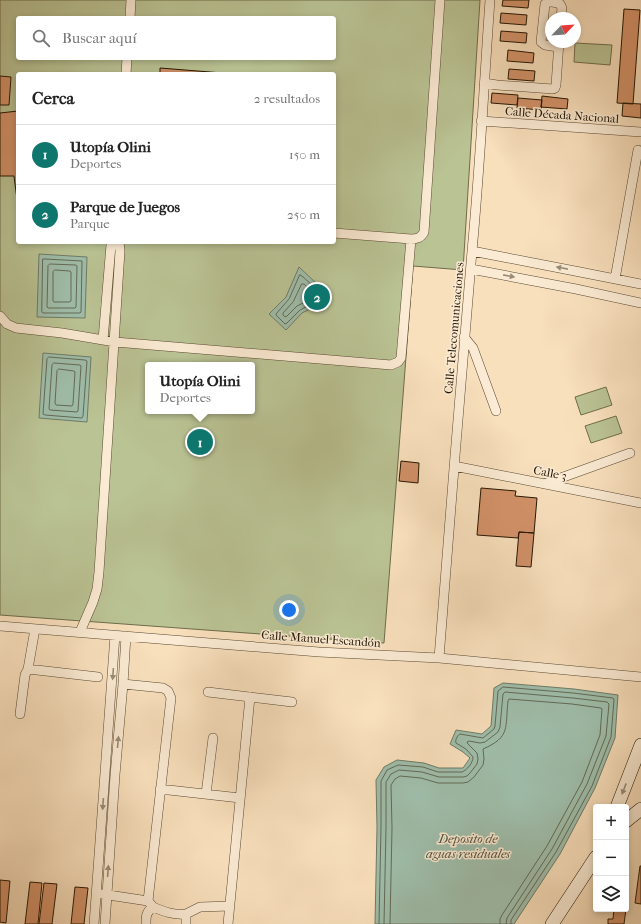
<!DOCTYPE html>
<html lang="es">
<meta charset="utf-8">
<style>
body{margin:0;font-family:"IM FELL French Canon",serif;background:#f2f2f2;color:#222}
.controls{position:absolute;right:12px;bottom:12px;display:grid;overflow:hidden;border-radius:4px;box-shadow:0 2px 6px #0003}
.controls button{width:36px;height:36px;display:grid;place-items:center;padding:0;border:0;border-bottom:1px solid #e0e0e0;background:#fff;color:#222;font:20px sans-serif}
.compass{position:absolute;left:545px;top:12px;width:36px;height:36px;border-radius:50%;background:#fff;box-shadow:0 2px 6px #0003;rotate:65deg}
.you{position:absolute;left:289px;top:610px;width:14px;height:14px;margin:-10px;border:3px solid #fff;border-radius:50%;background:#1a73e8;box-shadow:0 0 0 6px #1a73e833}
.badge{display:grid;place-items:center;width:26px;height:26px;border-radius:50%;background:#0f766e;color:#fff;font-size:13px;font-weight:700}
.pin{position:absolute;translate:-50% -50%;border:2px solid #fff;box-shadow:0 1px 4px #0006}
.popup{position:absolute;left:145px;top:362px;width:110px;height:52px;box-sizing:border-box;display:grid;place-content:center;border-radius:4px;background:#fff;filter:drop-shadow(0 1px 3px #0005);font-size:13px;white-space:nowrap;color:#767676}
.popup b{font-size:15px;color:#222}
.popup::after{content:'';position:absolute;left:50%;top:100%;margin-left:-8px;border:8px solid transparent;border-top-color:#fff}
.list{margin:0;padding:0;list-style:none}
h2{display:flex;justify-content:space-between;align-items:center;height:52px;margin:0;padding:0 16px;font-size:17px}
h2 small{font-size:13px;font-weight:400;color:#767676}
.list li{display:grid;grid-template-columns:26px 1fr auto;gap:12px;align-items:center;box-sizing:border-box;height:60px;padding:0 16px;border-top:1px solid #e0e0e0}
.list b{display:block;font-size:15px;white-space:nowrap}
.list p{margin:0;font-size:13px;white-space:nowrap;color:#767676}
.list em{font-size:13px;font-style:normal;color:#767676}
.icon{flex:none;width:22px;height:22px;fill:none;stroke:currentColor;stroke-width:2;stroke-linecap:round;stroke-linejoin:round}
.map{position:relative;flex:none;width:641px;height:924px;overflow:hidden}
.search{position:absolute;background:#fff;box-shadow:0 2px 6px #0003;left:16px;top:16px;width:320px;height:44px;display:flex;align-items:center;gap:10px;box-sizing:border-box;padding:0 14px;border-radius:4px;color:#767676;font-size:15px}
.panel{position:absolute;background:#fff;box-shadow:0 2px 6px #0003;left:16px;top:72px;width:320px;height:172px;border-radius:4px}
.map>svg:first-child{display:block}
.green{fill:#bac394;stroke:#6f6c4b;fill-rule:evenodd}
.water{fill:#9fbeab;stroke:#6e7b67}
.lines{fill:none;stroke-linecap:round;stroke-linejoin:round}
.shore{stroke:#626a56;stroke-width:1}
.building{fill:#d39269;stroke:#241602}
.street-casing{stroke:#594831;stroke-width:10}
.secondary-casing{stroke:#241602;stroke-width:14}
.street{stroke:#fbebd4;stroke-width:9}
.secondary{stroke:#fbebd4;stroke-width:13}
.oneway{fill:#9a8b76}
.labels{text-anchor:middle;stroke-width:3;stroke-linejoin:round;paint-order:stroke}
.street-label{font-size:12px;fill:#241602;stroke:#fbebd4}
.water-label{font-size:13px;font-style:italic;fill:#4f513d;stroke:#fbebd4}
</style>
<div class="map">
<svg width="641" height="924" viewBox="0 0 641 924">
<rect width="100%" height="100%" fill="#f9e0bd"/>
<filter id="stains"><feTurbulence type="fractalNoise" baseFrequency=".005" numOctaves="4"/><feColorMatrix values="0 0 0 0 .2 0 0 0 0 .09 0 0 0 0 .02 0 0 0 .5 -.17"/></filter>
<radialGradient id="worn" r=".72"><stop offset=".6" stop-color="#630" stop-opacity="0"/><stop offset="1" stop-color="#630" stop-opacity=".3"/></radialGradient>
<path class="green" d="M0 0H480L463 270 413 266 384 643 0 615ZM18 18H334V58H18ZM18 74H334V242H18ZM148 365H252V411H148Z
M575 43 612 45 610 65 574 62Z
M606 387 612 405 581 415 575 397Z
M616 416 622 433 591 443 585 426Z"/>
<path class="water" d="M39 254 87 257 85 318 37 317Z
M299 267 332 298 302 313 286 330 269 314 286 297Z
M43 353 91 357 87 422 39 418Z
M503 683 574 689 618 695 615 738 595 788 560 854 514 924H375L377 827 376 780 384 767 397 760 424 763 439 768H463L470 758 463 752 450 744 456 730 482 734 491 726 494 688Z"/>
<g class="lines">
<path class="shore" d="M43 259H45L82 261 81 312 80 313H43L42 312Z
M50 264 76 265 77 266 76 307 75 308H48L47 307 48 266Z
M55 270 70 271 71 272V301L69 302H54L53 301V272Z
M300 275 302 276 323 295V298L300 310 287 323 285 324 276 315V314L289 299Z
M302 284H304L314 294 315 297 297 306 287 316 285 317 283 315V313L293 302Z
M49 357 85 360 87 361 83 416 82 418 45 415 43 414 47 359Z
M54 363 80 365 81 366 78 411 77 412 50 410 49 409 52 365Z
M59 369 74 371 75 372 73 404 72 406 56 405 55 403 57 371Z
M379 924 381 827V781L387 770 398 765 423 767 438 772H462C467 770 473 763 473 757L466 749 456 743C455 740 457 736 460 734L483 738 494 729 495 726 498 691 503 687 573 693 613 698 614 700 611 737 592 786 556 852 511 920V924
M384 924 386 827V782L391 774 399 770 422 772 439 777H463L467 776 470 773 477 764 478 759 477 753 468 744 467 742 469 741 480 743 485 742 498 732 500 727 503 694 505 692 573 698 607 702 609 704 606 736 587 784 552 849 507 918 506 924
M390 924 392 828 391 785 395 779 400 776 421 778 438 783H463L468 782 474 777 483 765 484 759 483 749C511 737 505 727 508 701L509 699 572 704 601 708 602 709 600 735 582 782 547 846 502 915 500 919V924"/>
</g>
<path class="building" d="M503 0H529L528 8 502 6Z
M624 9 640 10 633 104 617 103Z
M501 13 527 15 526 25 500 23Z
M501 31 527 33 526 43 500 41Z
M508 50 534 53 533 63 507 61Z
M160 68 235 74H160Z
M509 69 535 71 534 81 508 79Z
M0 76 11 77 9 105H0Z
M492 93 518 95 517 105 491 103Z
M542 96 568 99 567 109 541 107Z
M518 98 542 100 541 110 517 108Z
M623 103 641 104V118L622 116Z
M18 111V207L14 176H0V113Z
M401 461 419 463 418 483 399 481Z
M481 488 516 491 515 496 537 498 534 533 519 532 518 538 477 535Z
M519 532 534 533 531 567 516 566Z
M640 866H641V904L635 903Z
M0 880 10 881 6 923 0 922Z
M30 882 42 883 38 924H25Z
M44 883 57 884 52 924H39Z
M75 887 88 888 84 924H71Z
M614 909H626L624 924H608V919H613Z"/>
<g class="lines">
<g class="street-casing">
<path id="street" d="M130 18 131 0
M558 47 545 45 541 42 545 4C549 1 555 2 560 4L562 8 561 18
M126 74 127 58
M484 83 497 85 553 89 555 88 556 85 559 42
M481 121 641 132
M334 233 411 239C417 239 421 238 424 232L440 0
M472 251 580 272 641 284
M471 269 576 289 641 303
M615 279 638 150
M0 316 7 324 16 328 62 333 115 342 391 365 398 362 401 358 411 239
M464 337 473 348 496 411
M103 340 111 245 112 242
M454 466 641 503
M544 484 630 453
M0 626 319 652 439 658 641 677
M80 632 93 602 97 589 99 572 120 251 119 242
M439 658C449 522 461 387 472 251 480 168 484 84 490 0
M28 669 98 677
M123 684 163 688 168 691 171 698 148 901 153 907C146 912 146 916 146 924
M208 692 292 702
M20 714 25 675 28 669 35 629
M160 789 240 798
M206 794 213 738
M102 894 148 901
M153 907C165 912 173 915 186 914
M94 924 115 635
M105 924 115 775 123 684 126 636
M186 924V914L200 907 230 906
M228 924 250 697"/>
</g>
<g class="secondary-casing">
<path id="secondary" d="M617 807 641 745
M626 821 641 809
M552 924 596 857"/>
</g>
<use href="#street" class="street"/>
<use href="#secondary" class="secondary"/>
</g>
<defs><path id="oneway-solid" d="M-6-.8H1V-3.2L6.5 0L1 3.2V.8H-6Z"/></defs>
<g class="oneway">
<use href="#oneway-solid" transform="translate(562 268) rotate(-169)"/>
<use href="#oneway-solid" transform="translate(509 276) rotate(11)"/>
<use href="#oneway-solid" transform="translate(113 674) rotate(94)"/>
<use href="#oneway-solid" transform="translate(118 742) rotate(-85)"/>
<use href="#oneway-solid" transform="translate(624 789) rotate(111)"/>
<use href="#oneway-solid" transform="translate(103 804) rotate(94)"/>
<use href="#oneway-solid" transform="translate(108 871) rotate(-86)"/>
</g>
<g class="labels">
<g class="street-label">
<text transform="translate(562 115) rotate(4)" y="4">Calle Década Nacional</text>
<text transform="translate(454 328) rotate(-85)" y="4">Calle Telecomunicaciones</text>
<text transform="translate(550 473) rotate(11)" y="4">Calle 3</text>
<text transform="translate(321 639) rotate(4)" y="4">Calle Manuel Escandón</text>
</g>
<g class="water-label">
<text x="468" y="843">Deposito de<tspan x="468" dy="15">aguas residuales</tspan></text>
</g>
</g>
<rect width="100%" height="100%" filter="url(#stains)"/>
<rect width="100%" height="100%" fill="url(#worn)"/>
</svg>
<div class="controls">
<button>+</button>
<button>−</button>
<button><svg class="icon" aria-label="layers" viewBox="0 0 24 24"><path d="M12 4l9 5-9 5-9-5zM3 14l9 5 9-5"/></svg></button>
</div>
<svg class="compass" viewBox="-18 -18 36 36"><path d="M0-13l5 13h-10z" fill="#e53935"/><path d="M0 13l5-13h-10z" fill="#767676"/></svg>
<div class="you"></div>
<div class="pin badge" style="left:200px;top:442px">1</div>
<div class="popup"><b>Utopía Olini</b>Deportes</div>
<div class="pin badge" style="left:317px;top:297px">2</div>
<div class="search"><svg class="icon" aria-label="search" viewBox="0 0 24 24"><circle cx="10" cy="10" r="6"/><path d="M15 15l6 6"/></svg>Buscar aquí</div>
<section class="panel">
<h2>Cerca<small>2 resultados</small></h2>
<ul class="list">
<li><span class="badge">1</span><div><b>Utopía Olini</b><p>Deportes</p></div><em>150 m</em></li>
<li><span class="badge">2</span><div><b>Parque de Juegos</b><p>Parque</p></div><em>250 m</em></li>
</ul>
</section>
</div>
